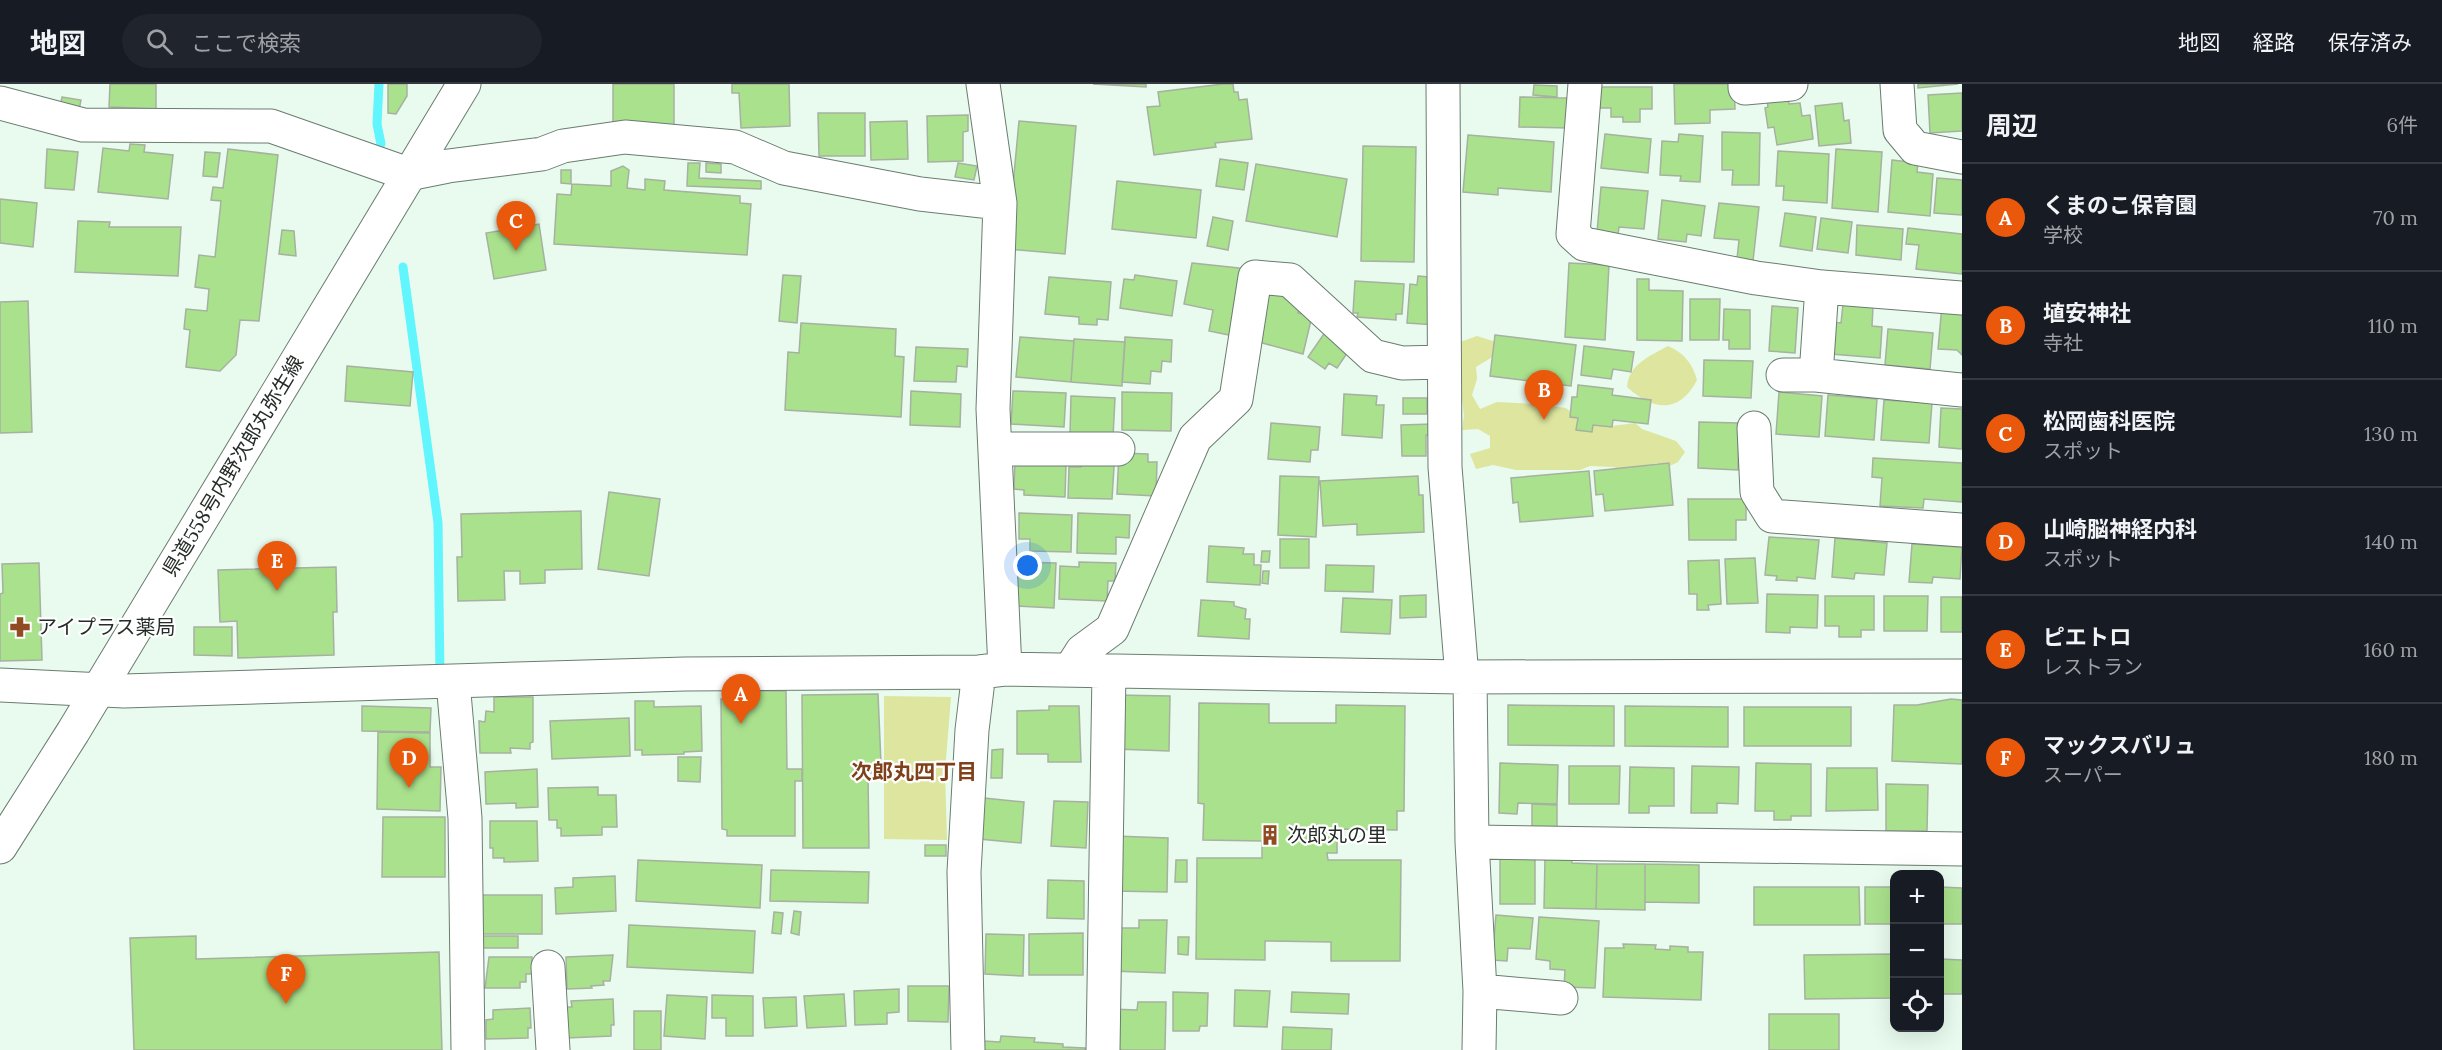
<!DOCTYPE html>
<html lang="ja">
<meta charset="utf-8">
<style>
body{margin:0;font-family:Lora,"Noto Sans JP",serif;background:#20242c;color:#f1f3f6}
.controls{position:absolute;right:18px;bottom:18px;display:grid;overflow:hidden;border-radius:12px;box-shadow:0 6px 24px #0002}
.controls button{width:54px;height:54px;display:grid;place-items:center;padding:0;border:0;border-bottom:2px solid #363941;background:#171b24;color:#f1f3f6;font:30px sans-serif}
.you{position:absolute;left:1028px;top:482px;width:21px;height:21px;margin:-15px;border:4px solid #fff;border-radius:50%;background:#1a73e8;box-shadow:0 0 0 9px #1a73e833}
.badge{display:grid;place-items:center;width:39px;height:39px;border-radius:50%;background:#ea580c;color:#fff;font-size:20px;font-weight:700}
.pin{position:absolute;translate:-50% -50px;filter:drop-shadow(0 2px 3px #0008)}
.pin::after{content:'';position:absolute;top:32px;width:21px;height:18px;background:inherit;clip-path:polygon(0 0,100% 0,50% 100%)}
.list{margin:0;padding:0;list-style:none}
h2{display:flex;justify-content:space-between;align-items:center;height:78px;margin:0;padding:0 24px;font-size:26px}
h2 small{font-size:20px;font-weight:400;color:#9ea1a6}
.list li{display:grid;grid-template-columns:39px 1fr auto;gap:18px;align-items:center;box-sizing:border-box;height:108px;padding:0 24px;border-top:2px solid #363941}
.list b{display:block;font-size:22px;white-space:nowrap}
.list p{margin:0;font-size:20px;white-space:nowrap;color:#9ea1a6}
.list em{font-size:20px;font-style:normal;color:#9ea1a6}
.icon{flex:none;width:33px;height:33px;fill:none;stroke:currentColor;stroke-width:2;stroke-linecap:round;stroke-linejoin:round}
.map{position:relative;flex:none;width:1962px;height:966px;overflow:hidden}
header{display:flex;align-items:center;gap:36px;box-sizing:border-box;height:84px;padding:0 30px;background:#171b24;border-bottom:2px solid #363941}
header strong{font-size:28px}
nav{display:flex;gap:33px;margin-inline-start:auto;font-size:21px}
.search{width:420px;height:54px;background:#20242c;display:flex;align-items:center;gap:15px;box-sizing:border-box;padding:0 21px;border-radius:33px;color:#9ea1a6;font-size:22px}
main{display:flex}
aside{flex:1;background:#171b24}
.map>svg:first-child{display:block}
.green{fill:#dde59e}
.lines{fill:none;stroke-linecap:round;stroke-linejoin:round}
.stream{stroke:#61f5fd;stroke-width:9}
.building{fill:#aae18d;stroke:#a6b1a0;stroke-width:1.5}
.minor-casing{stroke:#6b7c71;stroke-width:35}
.major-casing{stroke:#6b7c71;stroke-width:35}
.minor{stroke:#fff;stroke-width:33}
.major{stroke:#fff;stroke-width:33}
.labels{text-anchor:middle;stroke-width:4.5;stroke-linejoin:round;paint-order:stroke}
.street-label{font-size:20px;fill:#262d28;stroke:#fff}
.poi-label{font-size:20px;fill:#262d28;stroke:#fff;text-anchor:start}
.neighbourhood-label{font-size:21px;font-weight:bold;fill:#7f401a;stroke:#fff}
</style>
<header>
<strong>地図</strong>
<div class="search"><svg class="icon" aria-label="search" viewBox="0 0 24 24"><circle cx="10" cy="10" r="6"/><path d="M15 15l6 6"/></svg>ここで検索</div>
<nav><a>地図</a><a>経路</a><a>保存済み</a></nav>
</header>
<main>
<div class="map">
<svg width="1962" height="966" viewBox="0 0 1962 966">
<rect width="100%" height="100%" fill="#e8fbee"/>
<path class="green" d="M1477 252 1496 258 1502 267 1476 283 1477 295 1472 311 1480 325 1497 318 1534 320 1566 324 1573 330 1612 342 1635 339 1642 345 1676 357 1685 368 1678 378 1668 383 1656 379 1630 387 1613 383 1590 382 1580 386H1516L1493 381 1476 385 1470 370 1490 364V352L1478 345 1462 346 1464 331 1459 293 1460 258Z
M1668 262C1684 269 1693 280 1697 296 1679 331 1652 326 1627 303 1629 280 1650 272 1668 262Z
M884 612 951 613 945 687 947 756 884 755Z"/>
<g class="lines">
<path class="stream" d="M379 0 377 40 381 60
M403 183 438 439 440 592"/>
</g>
<path class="building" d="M110 0H156V25L109 23Z
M388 0H407V12L396 30 388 29Z
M613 0H674V42L613 39Z
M732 0H789L790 42 741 44 739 9H732Z
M1093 0H1146V3Z
M1223 0H1233L1234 8H1238L1239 16 1247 15 1252 55 1215 59 1216 63 1154 71 1147 23 1160 22 1158 8Z
M1674 0H1734L1735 25 1710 26V39L1675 40Z
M1918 0H1958L1918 4Z
M1534 1 1557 2V13L1533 11Z
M1600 3H1652V25H1640V38H1623V33H1611V24H1600Z
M1962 9V47L1930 49 1928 11Z
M62 13 81 16 79 26 60 23Z
M1520 13 1568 14 1567 44 1519 43Z
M1788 13 1789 20 1800 19 1802 32 1810 31 1813 55 1777 61 1774 43 1768 44 1765 24 1768 23 1767 16Z
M1842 19 1844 37 1849 36 1851 59 1819 62 1815 22Z
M818 29H865V72H819Z
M968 31V47L963 48V77L928 78 927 32Z
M907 37 908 75 871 76 870 38Z
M1019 37 1076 42 1065 170 1007 165Z
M1722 48 1760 49 1759 101H1732L1733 86H1722Z
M1605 50 1651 55 1648 89 1601 84Z
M1679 50 1703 52 1700 98 1680 97 1681 92 1660 91 1662 57 1678 58Z
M1468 51 1554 58 1551 108 1498 104V111L1463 108Z
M130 60 145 61 144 68 173 71 168 115 98 108 103 64 129 67Z
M1363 62 1416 63 1414 178 1361 177Z
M47 65 78 68 74 106 45 104Z
M228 65 278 71 259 237 240 236 236 271 220 287 186 283 190 246 184 245 186 225 207 227 209 205 195 203 199 171 215 173 221 117 211 116 213 103 223 104Z
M1836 65 1882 68 1878 128 1832 124Z
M1778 67 1829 70 1827 119 1783 116 1784 102H1776Z
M205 68 220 69 217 93 203 92Z
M1220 75 1248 79 1244 106 1216 102Z
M1892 76 1918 79 1917 88 1933 90 1930 132 1888 128Z
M688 79H700L699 94 761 97V105L687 102Z
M706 79 721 80V89L706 88Z
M958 79 977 82 974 96 955 93Z
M1256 80 1347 95 1337 153 1246 137Z
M623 82 629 86 627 104 645 106V95L665 97 664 106 740 112V119L751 120 747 171 554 160 557 110 571 111 572 100 611 102V87Z
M561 86H571V100L561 99Z
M1937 94 1962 96V131L1934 129Z
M1117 97 1201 106 1196 154 1112 145Z
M1601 103 1648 107 1644 145 1619 143 1618 151 1597 148Z
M0 115 37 119 33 163 0 159Z
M1662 116 1705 122 1701 152 1687 150 1686 158 1658 155Z
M1719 119 1759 123 1753 177 1737 175 1739 156 1714 154Z
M1785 129 1816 133 1812 167 1780 162Z
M1213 133 1233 137 1228 166 1207 162Z
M1821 134 1852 138 1848 169 1817 165Z
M78 137 110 138 109 143H181L178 192 75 188Z
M539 140 546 186 494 195 486 149Z
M1857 141 1903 145 1901 176 1856 171Z
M1908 144 1962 150V190L1916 185 1919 161 1906 160Z
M282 146 294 147 296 172 279 170Z
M1192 179 1239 184 1245 192 1234 252 1209 247 1213 226 1184 220Z
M1569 179 1609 181 1605 256 1565 253Z
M783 191 801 192 797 239 779 237Z
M1135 191 1177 197 1172 232 1120 224 1124 195 1134 196Z
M1418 192 1440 194 1437 241 1407 239 1410 200 1417 201Z
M1049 193 1111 198 1108 236 1097 235V241L1079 240V233L1045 230Z
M1637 195H1649V206L1683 207 1682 257 1637 256Z
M1355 197 1404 200 1402 230H1396V236L1357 233 1358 229H1353Z
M1270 205 1289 211 1301 220 1298 229 1312 232 1303 270 1255 257Z
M1690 215H1720L1719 256H1690Z
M28 217 32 348 0 349V218Z
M1843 220 1873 223 1872 242 1882 243 1880 274 1831 270 1833 238 1841 239Z
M1942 221 1962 222V271L1957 266 1938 265Z
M1772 222 1798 224 1795 269 1769 267Z
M1724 225 1750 226V265H1729V256H1723Z
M801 239 896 245 895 272 904 273 901 333 785 326 788 268 799 269Z
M1328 244 1352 262 1337 284 1329 279 1325 285 1308 273Z
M1888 245 1933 249 1930 285 1885 281Z
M1495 251 1576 261 1571 302 1490 292Z
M1020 253 1074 257 1071 298 1016 293Z
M1125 253 1172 256 1171 278 1162 277 1161 288 1151 287 1150 300 1122 298Z
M1074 255 1125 258 1122 302 1071 298Z
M1584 262 1634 268 1631 288 1613 285 1611 295 1581 291Z
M916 263 968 265 967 283 957 282 956 298 914 297Z
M1704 276 1753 277 1751 314 1703 312Z
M347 282 413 288 410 322 345 317Z
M1578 301 1613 305 1612 311 1651 316 1648 340 1613 336 1612 343 1593 341 1592 348 1576 346 1578 334 1570 333 1572 313H1577Z
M911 307 961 310 960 343 910 341Z
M1013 307 1066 309 1064 343 1011 340Z
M1122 308 1172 309 1171 347 1122 346Z
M1779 308 1822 312 1819 353 1776 350Z
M1344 310 1377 312 1376 321H1384L1382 354 1342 351Z
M1828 311 1877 315 1874 356 1825 352Z
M1071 312 1115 314 1113 353 1070 351Z
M1403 314H1427V330H1403Z
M1884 316 1932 319 1929 359 1881 356Z
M1941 324 1962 325V365L1939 363Z
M1699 338 1739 339 1738 386 1698 384Z
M1271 339 1320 343 1318 366H1311L1310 378 1268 375Z
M1433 340 1434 352 1426 351V372H1402L1401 341Z
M1115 367 1112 415 1068 414 1069 383H1081V376Z
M1119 369 1148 370V378H1157L1156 412 1117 410Z
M1873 374 1962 379V418L1924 415 1923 424 1880 422 1882 394 1872 393Z
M1015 378 1066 381 1065 413 1024 411V406L1014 405Z
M1669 379 1673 421 1605 427 1603 410 1596 411 1594 387Z
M1589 387 1593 432 1520 438 1518 418 1513 419 1511 394Z
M1280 392 1319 393 1316 453 1278 451Z
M1418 392 1419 411H1423L1424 448 1357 451V440L1323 442 1320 397Z
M609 408 660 415 649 492 598 485Z
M1688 415H1746V436H1736V456H1689Z
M581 427 582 485 545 486V499L520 500V487H504L505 516 458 517 457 473H462L461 430Z
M1019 429 1072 431 1071 468 1030 467V455H1019Z
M1078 429 1130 431 1129 454 1116 453V470L1077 469Z
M1769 453 1819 456 1815 495 1797 493V497L1776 496 1777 492 1765 491Z
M1835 454 1887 459 1884 491 1855 489 1854 495 1832 493Z
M1280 455H1309V484H1280Z
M1912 460 1962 463 1960 495 1933 493 1932 499 1909 498Z
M1209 462 1244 464 1243 470H1254V481H1261L1260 501 1207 498Z
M1262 467H1270L1269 478H1261Z
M1755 474 1758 519 1727 520 1725 475Z
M1719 476 1721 520 1708 521 1709 526H1697V510H1689L1688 477Z
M1017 478 1056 479 1054 524 1015 522Z
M1079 478 1116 479 1115 497H1108L1107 517 1059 515 1060 482 1079 483Z
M39 479 42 576 0 577V510L3 509 2 480Z
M1326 481 1374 482 1373 508 1325 507Z
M336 483 337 528H333L334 571 238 574 237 537 220 538 218 486Z
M1263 487H1269L1268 500 1262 499Z
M1767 510 1818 511 1817 544 1790 543V549L1766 548Z
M1426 511V533L1400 534V512Z
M1825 512H1874V546H1861V553H1839V542H1825Z
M1884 512H1928L1927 547H1884Z
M1941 513H1962V548H1941Z
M1343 514 1392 516 1390 550 1341 548Z
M1201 516 1234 518V522L1246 525 1245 535H1250L1249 555 1198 552Z
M194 543H232V572L194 571Z
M738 607H786L787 685H802V697H795V752H727V746L722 745 721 615 738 614Z
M878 610 881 679 873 678V689H868L869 764H803L802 611Z
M1116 611 1170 612 1169 667 1115 665Z
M494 613H533V658L530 659V665L510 664 511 669H480L479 637 485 638 486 627 494 628Z
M1951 615 1962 616V680L1892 677 1894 621H1917Z
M635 617H654V623L701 622 702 667 684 668V670L642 671V666H635Z
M1199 619 1269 620V639H1336V621L1405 622 1404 727H1397V746L1337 745V769H1327L1328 776H1401L1400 877H1331V858L1265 857V876L1196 875 1197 774H1262V757L1203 756 1204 720 1198 719Z
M1508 621 1614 622V662L1508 661Z
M362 622 431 624 430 648 362 647Z
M1049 622H1079L1081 678H1048V670H1017V627L1049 626Z
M1625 622 1728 623V663L1625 662Z
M1744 623H1851V662H1744Z
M629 634 630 672 552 675 550 637Z
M378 648 430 649V683H441L440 727 377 725Z
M1003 665 1002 694H991L992 666Z
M678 673H701L700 698 678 697Z
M1500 679 1558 681 1557 720 1518 719 1517 730 1499 729Z
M1756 679 1811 680V732H1791V736H1774V727H1755Z
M1569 682H1620L1619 720H1569Z
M1692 682 1739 683 1738 720 1717 719V729H1691Z
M1630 683 1674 684V722H1649V729H1629Z
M1827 684H1877L1878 726 1826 727Z
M537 685 538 723 516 724V719L486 720 485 688Z
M1886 700 1928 701 1927 747H1886Z
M598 703V711H616L617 743H602V751L561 752V744H557V736H549L548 704Z
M984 714 1024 718 1021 759 979 755Z
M1054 717 1088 718 1086 764 1051 762Z
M1532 720 1557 721V745L1532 744Z
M383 733H445V793H382Z
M490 737H537L538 777 504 778V774H493V764H490Z
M1114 752 1168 754 1167 808 1113 807Z
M925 761H946V772H925Z
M1500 773H1535V820H1500Z
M1545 774H1571L1572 779 1597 780 1596 825 1544 824Z
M638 776 762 781 760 824 636 817Z
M1176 776H1187V798H1175Z
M1597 780H1645V826L1596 825Z
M1645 780 1699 781V819L1645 818Z
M771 786 869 788 868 819 770 817Z
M615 792 616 827 556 830 555 804 573 803V794Z
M1048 796 1084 797V835L1047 834Z
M1754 803H1859L1860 841H1754Z
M1865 803H1894V840H1865Z
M1940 803 1962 804V840H1940Z
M481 811H542V850H481Z
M794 827 801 828 799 851 791 849Z
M774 828 783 829 781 850 772 849Z
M1496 831 1533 834 1530 865 1508 864 1507 877 1492 876Z
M1539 833 1599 837 1595 904 1564 903 1565 886 1550 885V877L1536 875Z
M1139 836H1167L1165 889 1111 887 1112 844H1139Z
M629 841 755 847 753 889 627 883Z
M1083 849V891H1029V850Z
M986 850 1024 851 1023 892 985 890Z
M196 852V875L439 868 442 966H134L130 854Z
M479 852H518V864H479Z
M1178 853H1189L1188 871 1178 870Z
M1623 860 1656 861 1655 865 1670 866V862L1688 863V868H1703L1701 916 1603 913 1605 864H1624Z
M1894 870V914L1805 915 1804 871Z
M613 871 610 897H603L604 901 591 902 592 904 567 905 566 873Z
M489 873H532V890H526V898H520V904H485Z
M1940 875 1962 876V910H1940Z
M908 902H949L948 938 908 937Z
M899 905V928L887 929V940L855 941 854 907Z
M1235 906 1270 907 1267 943 1234 942Z
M1173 908 1208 909 1207 942H1200L1199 947H1173Z
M1292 908 1349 910 1348 930 1291 928Z
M844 910 846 942 807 944 804 912Z
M667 911 707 913 705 955 664 952Z
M712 911 753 912V952H726V934H712Z
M796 913 797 942 765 944 763 914Z
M613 915 614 941H611V952L567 954 565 923H572L571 917Z
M1138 918H1166L1165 966H1110L1111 925 1137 926Z
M530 924 531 944H528V954L486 955V936L493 935V926Z
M634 927H661V966H634Z
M1769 930H1839V966H1769Z
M1283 943 1332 945 1331 966H1282Z
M1001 952 1035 954 1034 958 1063 960V963L1085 964V966H984V957L1000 958Z"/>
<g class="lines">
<g class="minor-casing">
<path id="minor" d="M983 0 1000 119 993 325 1005 585
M1443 0 1445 383 1462 593
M1585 0 1573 150 1584 160 1756 194 1822 203 1962 214
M1745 0V4L1791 0
M1897 0 1900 46 1915 64 1962 73
M0 19 83 41 271 42 408 90 448 82 542 70 563 62 625 53 735 63 784 84 920 110 1000 119
M1783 291H1816L1962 306
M1816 291 1822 203
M1754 344 1757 408 1772 432 1962 446
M996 365H1118
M1070 586 1082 567 1112 545 1195 354 1236 315 1255 193 1290 196 1373 272 1402 279 1443 278
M1470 593 1472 758 1480 907 1479 966
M453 598 465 734 468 966
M0 601 124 607 685 590 979 588 1005 585 1462 593 1962 592
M1472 758 1962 765
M548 883 553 966
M1480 907 1561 914
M968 966 964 788 972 646 979 588
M1103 966 1109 587"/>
</g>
<g class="major-casing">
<path id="major" d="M0 763 73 648 464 0"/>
</g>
<use href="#minor" class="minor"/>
<use href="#major" class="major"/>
</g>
<defs>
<g id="pharmacy-bare" transform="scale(1.62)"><path d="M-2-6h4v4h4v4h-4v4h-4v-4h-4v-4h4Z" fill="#914b22" stroke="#fff" stroke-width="2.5" paint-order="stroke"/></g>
<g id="building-bare" transform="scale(1.62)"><path d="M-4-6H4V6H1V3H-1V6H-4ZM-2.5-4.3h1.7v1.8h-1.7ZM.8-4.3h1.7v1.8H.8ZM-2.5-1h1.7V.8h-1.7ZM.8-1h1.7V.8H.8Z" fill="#914b22" stroke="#fff" stroke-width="2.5" paint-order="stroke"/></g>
</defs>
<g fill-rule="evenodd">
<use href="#pharmacy-bare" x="20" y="543"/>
<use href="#building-bare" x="1270" y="751"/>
</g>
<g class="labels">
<g class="street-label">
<text transform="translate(233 382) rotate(-59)" y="7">県道558号内野次郎丸弥生線</text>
</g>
<g class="poi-label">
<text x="37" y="550">アイプラス薬局</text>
<text x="1287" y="758">次郎丸の里</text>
</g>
<g class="neighbourhood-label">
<text x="914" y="695">次郎丸四丁目</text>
</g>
</g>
</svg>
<div class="controls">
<button>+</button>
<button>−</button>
<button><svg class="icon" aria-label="locate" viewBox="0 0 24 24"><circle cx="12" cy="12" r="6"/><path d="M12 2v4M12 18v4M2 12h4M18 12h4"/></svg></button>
</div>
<div class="you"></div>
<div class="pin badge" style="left:741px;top:640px">A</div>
<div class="pin badge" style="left:1544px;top:336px">B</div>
<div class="pin badge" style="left:516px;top:167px">C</div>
<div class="pin badge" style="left:409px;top:704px">D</div>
<div class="pin badge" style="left:277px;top:507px">E</div>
<div class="pin badge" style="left:286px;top:920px">F</div>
</div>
<aside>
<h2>周辺<small>6件</small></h2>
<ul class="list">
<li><span class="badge">A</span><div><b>くまのこ保育園</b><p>学校</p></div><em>70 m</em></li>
<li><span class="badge">B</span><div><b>埴安神社</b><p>寺社</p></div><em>110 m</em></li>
<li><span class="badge">C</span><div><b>松岡歯科医院</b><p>スポット</p></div><em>130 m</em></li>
<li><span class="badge">D</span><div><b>山崎脳神経内科</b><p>スポット</p></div><em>140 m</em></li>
<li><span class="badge">E</span><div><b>ピエトロ</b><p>レストラン</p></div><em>160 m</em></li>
<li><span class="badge">F</span><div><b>マックスバリュ</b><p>スーパー</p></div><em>180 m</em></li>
</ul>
</aside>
</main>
